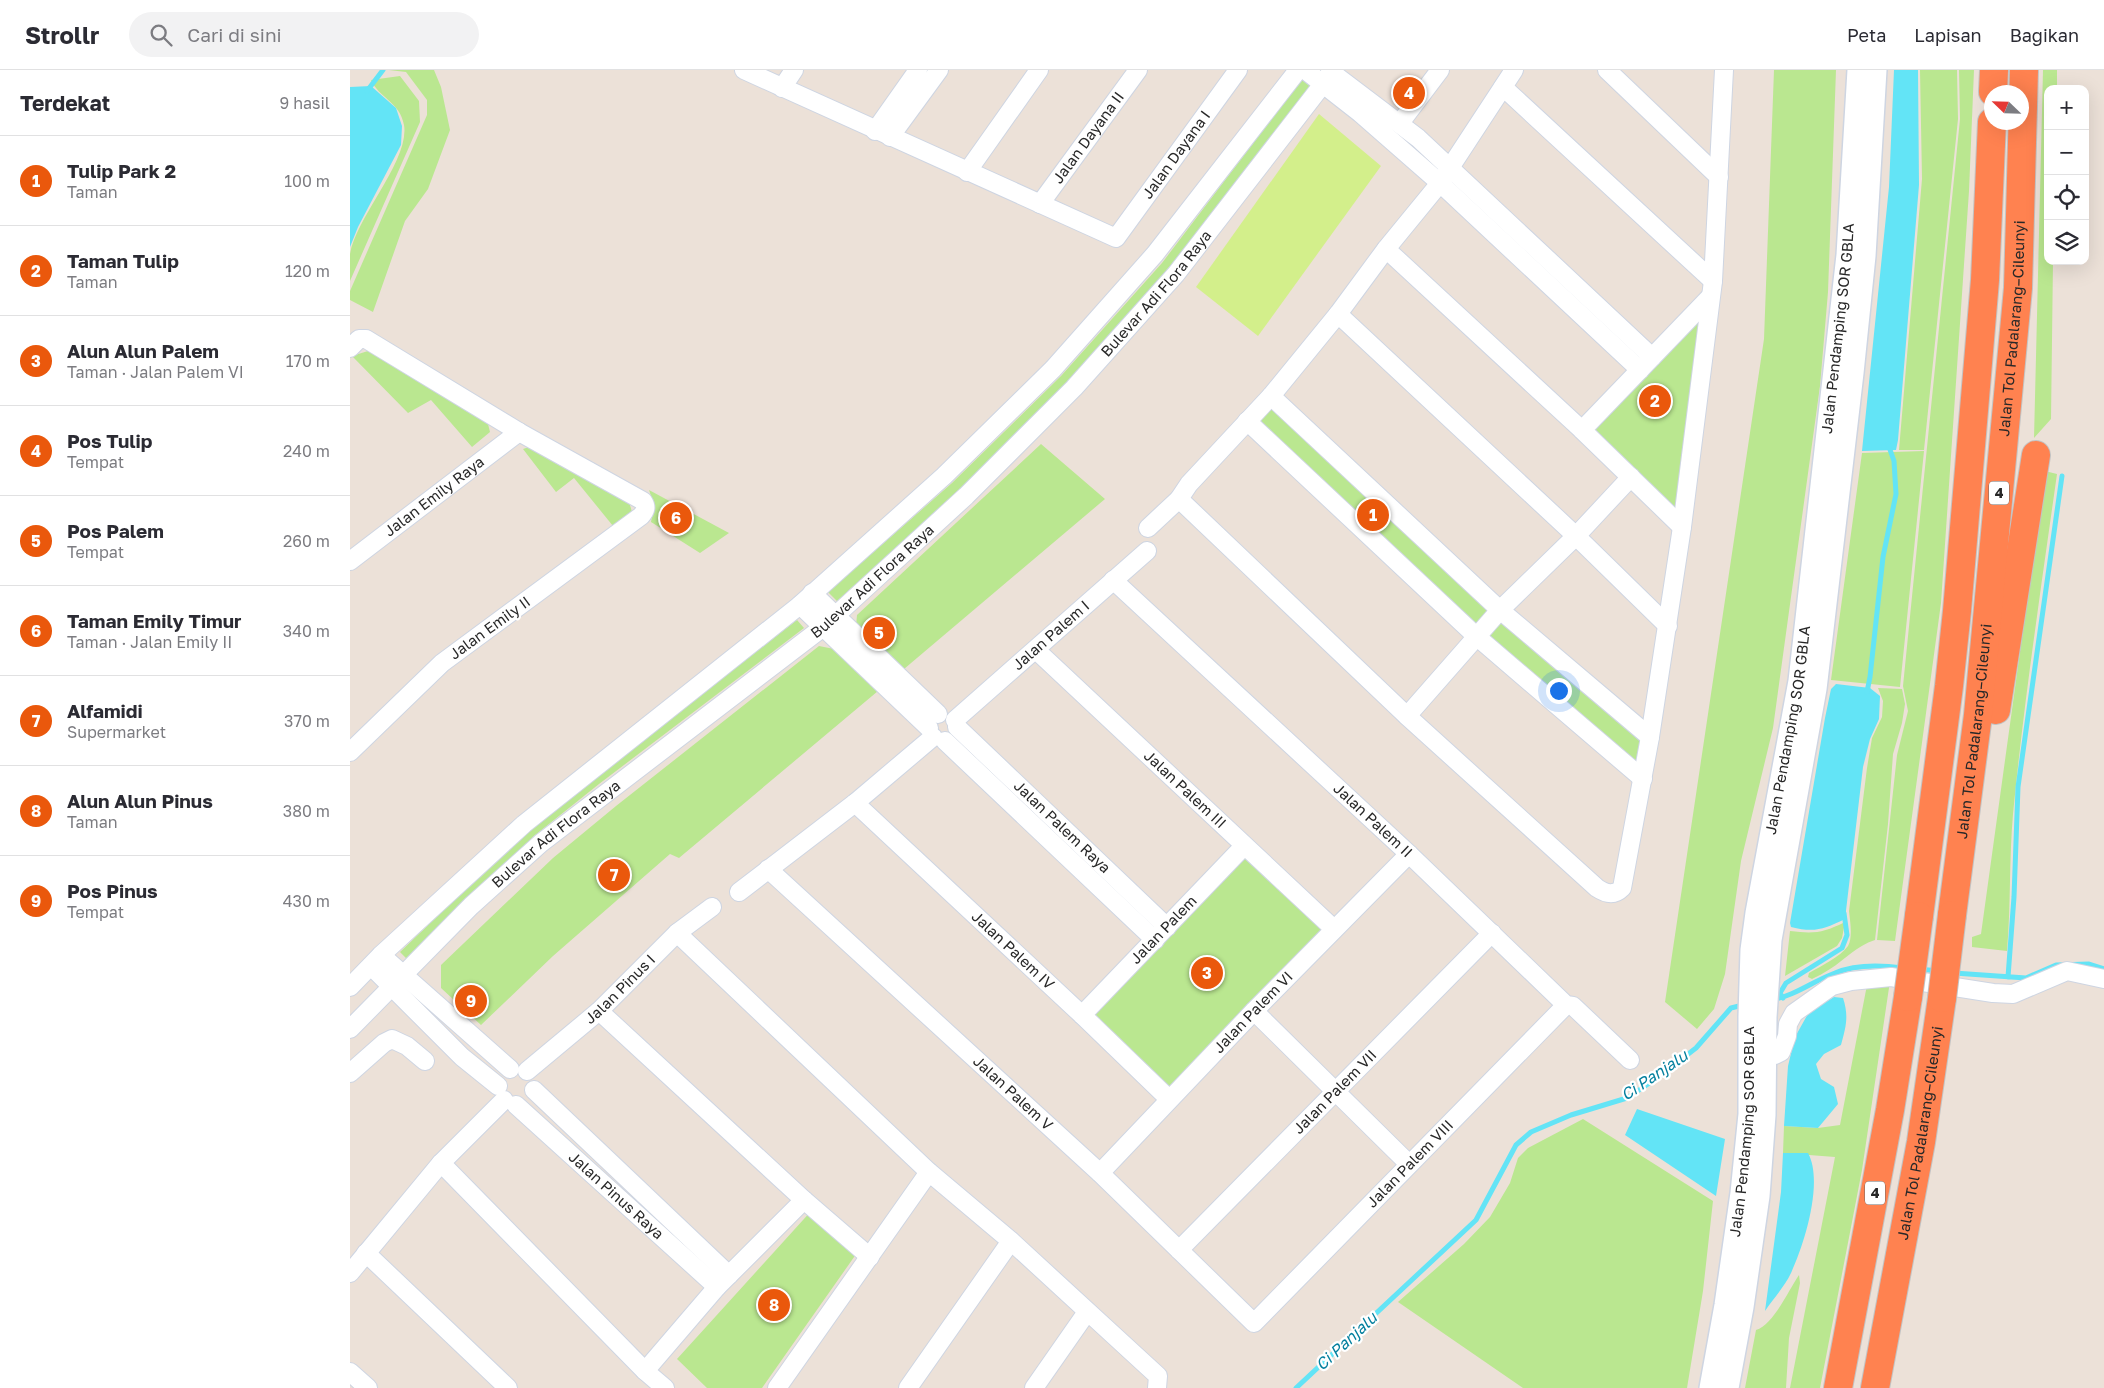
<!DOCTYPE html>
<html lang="id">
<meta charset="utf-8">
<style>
body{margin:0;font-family:"Golos Text",sans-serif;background:#f2f2f3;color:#2b2b33}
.controls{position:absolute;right:15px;top:15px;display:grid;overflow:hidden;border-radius:10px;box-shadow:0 5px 20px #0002}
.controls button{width:45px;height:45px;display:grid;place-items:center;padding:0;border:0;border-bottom:1px solid #e1e1e2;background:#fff;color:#2b2b33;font:25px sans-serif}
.compass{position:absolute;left:1634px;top:15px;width:45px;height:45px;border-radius:50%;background:#fff;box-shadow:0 5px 20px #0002;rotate:293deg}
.you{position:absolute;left:1208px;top:620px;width:18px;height:18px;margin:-12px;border:4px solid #fff;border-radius:50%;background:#1a73e8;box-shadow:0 0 0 8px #1a73e833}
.badge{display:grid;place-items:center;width:32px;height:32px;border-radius:50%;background:#ea580c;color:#fff;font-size:16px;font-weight:700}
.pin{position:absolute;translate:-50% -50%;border:2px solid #fff;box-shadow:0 1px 5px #0006}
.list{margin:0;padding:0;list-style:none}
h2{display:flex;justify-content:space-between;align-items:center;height:65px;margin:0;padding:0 20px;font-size:21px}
h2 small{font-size:16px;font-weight:400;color:#7c7c81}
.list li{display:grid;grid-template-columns:32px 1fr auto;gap:15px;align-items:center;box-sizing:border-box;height:90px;padding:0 20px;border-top:1px solid #e1e1e2}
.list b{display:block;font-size:19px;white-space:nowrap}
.list p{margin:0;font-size:16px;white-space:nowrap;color:#7c7c81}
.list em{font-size:16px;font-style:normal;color:#7c7c81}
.icon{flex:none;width:28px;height:28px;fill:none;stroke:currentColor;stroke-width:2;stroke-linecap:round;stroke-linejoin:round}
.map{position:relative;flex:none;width:1754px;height:1318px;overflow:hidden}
header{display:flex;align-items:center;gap:30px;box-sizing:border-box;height:70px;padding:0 25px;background:#fff;border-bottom:1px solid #e1e1e2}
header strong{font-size:24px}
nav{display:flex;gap:28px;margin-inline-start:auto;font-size:18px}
.search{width:350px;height:45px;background:#f2f2f3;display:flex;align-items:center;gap:12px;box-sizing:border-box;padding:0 18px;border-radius:28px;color:#7c7c81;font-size:19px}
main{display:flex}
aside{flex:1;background:#fff}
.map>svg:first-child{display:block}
.green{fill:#bae790}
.pitch{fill:#d3ef8b}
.water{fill:#63e4f6}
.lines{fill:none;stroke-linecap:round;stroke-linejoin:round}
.stream{stroke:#63e4f6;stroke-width:5}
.minor-casing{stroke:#ced5e2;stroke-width:20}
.tertiary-casing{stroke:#ced5e2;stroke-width:24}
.motorway-casing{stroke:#c3c3c3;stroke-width:30}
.minor{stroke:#fff;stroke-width:18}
.tertiary{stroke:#fff;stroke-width:21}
.motorway{stroke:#ff8250;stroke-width:28}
.motorway-bridge-casing{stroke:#c3c3c3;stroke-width:30;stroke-linecap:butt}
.motorway-bridge{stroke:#ff8250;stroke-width:28}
.labels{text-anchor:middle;stroke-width:4.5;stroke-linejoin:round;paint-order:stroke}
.shield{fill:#fff;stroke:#686868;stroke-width:1}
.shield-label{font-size:14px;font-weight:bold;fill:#282828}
.street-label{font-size:15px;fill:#282828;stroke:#fff}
.water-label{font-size:16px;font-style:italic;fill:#05809f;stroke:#fff}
</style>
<header>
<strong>Strollr</strong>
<div class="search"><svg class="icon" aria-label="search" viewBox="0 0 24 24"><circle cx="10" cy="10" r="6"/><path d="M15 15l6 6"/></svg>Cari di sini</div>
<nav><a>Peta</a><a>Lapisan</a><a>Bagikan</a></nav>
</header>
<main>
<aside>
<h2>Terdekat<small>9 hasil</small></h2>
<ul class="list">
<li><span class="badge">1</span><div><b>Tulip Park 2</b><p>Taman</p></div><em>100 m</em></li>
<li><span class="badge">2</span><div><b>Taman Tulip</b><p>Taman</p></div><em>120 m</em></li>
<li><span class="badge">3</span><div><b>Alun Alun Palem</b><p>Taman · Jalan Palem VI</p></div><em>170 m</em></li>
<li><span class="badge">4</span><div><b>Pos Tulip</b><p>Tempat</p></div><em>240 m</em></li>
<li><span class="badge">5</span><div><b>Pos Palem</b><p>Tempat</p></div><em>260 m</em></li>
<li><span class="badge">6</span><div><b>Taman Emily Timur</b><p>Taman · Jalan Emily II</p></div><em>340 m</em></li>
<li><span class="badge">7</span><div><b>Alfamidi</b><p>Supermarket</p></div><em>370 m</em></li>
<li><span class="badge">8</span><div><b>Alun Alun Pinus</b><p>Taman</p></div><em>380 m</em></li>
<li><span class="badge">9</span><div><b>Pos Pinus</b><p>Tempat</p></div><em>430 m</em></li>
</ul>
</aside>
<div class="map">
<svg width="1754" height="1318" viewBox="0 0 1754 1318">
<rect width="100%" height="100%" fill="#ece1d8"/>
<path class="green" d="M39 0H84L91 17 100 60 78 119 55 151 23 242 0 230V221L77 45V30L56 2Z
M1424 0H1486L1478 222 1470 316 1423 658 1391 791 1375 904 1364 939 1347 959 1315 932 1414 269Z
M1570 0H1607L1608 49 1574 380H1549L1572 109Z
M1609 0H1624L1619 121 1591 533 1545 871 1527 870 1547 685 1558 641 1553 616 1610 49Z
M1693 0H1707V19H1698V191H1703L1701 349 1684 368Z
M50 6 69 31 70 52 0 211C0 203 0 193 0 184 6 147 60 90 54 55 50 32 29 28 21 10Z
M952 9 961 16C883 117 806 220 717 313 644 390 565 460 487 531L478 522 602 413 711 306 812 193Z
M1357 234 1330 450 1238 359Z
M18 281 136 346 140 362 122 377 81 330 58 343 2 286Z
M921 326 1300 667 1293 709 897 351Z
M691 374 755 429 554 599 506 556 507 545Z
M185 375 278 428 282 442 263 456 224 408 206 422 173 379Z
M1574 381 1550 617 1481 610 1512 383Z
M1695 401 1707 404C1691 517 1674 631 1663 744 1659 790 1661 835 1657 881L1622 877V867L1631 864Z
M299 420 379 463 350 483 301 452 304 435Z
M447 550 454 558 249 714 184 766 57 889 50 882 179 759Z
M469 576 484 579 528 621 329 788 320 784 203 886 131 955 91 918V895L203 788 266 736Z
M1528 618 1552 619 1555 634 1552 653 1543 684 1538 754 1525 870C1506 876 1496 889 1480 899 1474 903 1468 906 1462 909L1458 907 1459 903C1471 896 1490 887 1498 876 1503 867 1500 851 1499 841L1517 698 1522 668 1532 647 1533 631Z
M894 784 974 861 820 1022 741 946Z
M1495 852 1492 868 1487 876 1435 906 1440 861C1464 864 1473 863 1495 852Z
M1540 911 1512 1100 1470 1318H1440L1485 1087 1433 1083 1434 1056 1468 1058 1490 1055 1517 915Z
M1233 1049 1363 1131 1353 1221 1337 1318H1173L1048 1232 1114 1174 1140 1147 1160 1113 1168 1088 1178 1078Z
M463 1139 509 1180 412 1318H357L327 1289Z
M1449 1205 1450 1213 1439 1268 1436 1318H1395L1406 1260C1424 1254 1438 1221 1449 1205Z"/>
<path class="pitch" d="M969 44 1031 96 908 266 846 217Z"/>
<path class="water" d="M1544 0H1568L1569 115 1548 370 1546 380 1512 381 1539 117Z
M21 16 46 38 52 56 51 75 8 157 0 177V17Z
M1486 614 1520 618 1530 626 1529 649 1520 669 1513 697 1495 849C1474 859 1465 863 1441 857L1440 853 1475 648 1481 619Z
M1484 927 1493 928C1499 946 1496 957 1491 975L1474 984 1466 994 1471 1009 1484 1017 1488 1034 1468 1058 1434 1056 1438 996 1445 967 1459 942Z
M1287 1039 1375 1069 1366 1126 1275 1065Z
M1433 1083H1458C1474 1112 1454 1175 1441 1203 1435 1216 1423 1229 1415 1241L1431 1122Z"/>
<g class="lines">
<path class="stream" d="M17 21 33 0
M1517 622 1520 607 1533 487 1546 424 1544 391 1538 374
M1569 899 1588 901
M1604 903 1676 908 1706 895 1739 894 1754 899
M1658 907 1664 827 1668 717 1712 406
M1433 928 1430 923 1436 913 1492 878 1497 865 1494 843
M1421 930C1445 926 1463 911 1485 903 1506 894 1531 895 1553 898
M946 1318 1126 1150 1166 1075 1181 1062 1221 1045 1277 1028 1307 1008 1346 978 1381 938 1393 935"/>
<g class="minor-casing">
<g id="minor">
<path id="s1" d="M394 0 766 168 888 0"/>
<path d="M955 0 1010 43 1090 113 1290 300"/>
<path d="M1164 0 1090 113 1036 179 988 244 921 326 839 414 829 429 1057 646 1247 818C1256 824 1264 826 1272 818L1300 667 1332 457 1363 211 1374 0"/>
<path d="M1257 0 1369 107"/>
<path d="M981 2 1068 68 1302 287"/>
<path d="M1153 17 1363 211"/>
<path d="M432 18 444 0"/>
<path d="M1050 53 1090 0"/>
<path d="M525 61 568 0"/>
<path d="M540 67 589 0"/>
<path d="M617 102 689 0"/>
<path id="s2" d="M690 134 788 0"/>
<path d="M1036 179 1232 360"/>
<path d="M988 244 1226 466 1318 556"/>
<path d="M0 278 9 269H16L169 362 293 431C297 437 296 440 291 446L92 593 0 682"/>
<path d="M921 326 1150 540 1300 667"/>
<path d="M897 351 1126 566 1293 709"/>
<path d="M1332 457 1232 360 1360 227"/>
<path d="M798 458 829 429"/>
<path id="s3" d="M0 491 169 362"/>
<path id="s4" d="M763 510 1059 784 1216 935 1223 936 1280 990"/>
<path d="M462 523 588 644"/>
<path d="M450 535 579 658"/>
<path id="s5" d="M686 580 984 859"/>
<path d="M1057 646 1150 540 1226 466 1281 407"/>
<path id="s6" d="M605 650 797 481"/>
<path id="s7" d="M607 657 817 857"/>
<path d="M595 671 805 870"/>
<path id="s8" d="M505 733 732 945 819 1029"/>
<path id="s9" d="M418 799 750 1103 904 1253 1216 935"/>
<path d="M389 822 505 733 583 667"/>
<path d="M327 863 579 1102"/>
<path d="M31 885 160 999"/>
<path d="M21 896 112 987 148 1016"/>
<path d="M0 917 31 885 174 754 450 535 594 406 703 299 805 184 948 0"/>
<path d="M249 941 454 1130 520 1187"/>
<path d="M904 941 1059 1094"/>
<path id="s10" d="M732 945 894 776"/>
<path id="s11" d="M0 959 121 836 191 773 472 558 616 426 724 318 826 204 973 14 982 0"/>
<path d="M1416 985H1425L1431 982 1437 966 1438 954 1444 943 1482 916 1501 911 1541 907 1643 923 1663 924 1717 901 1754 909"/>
<path id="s12" d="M177 1001 249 941 327 863 362 837"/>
<path d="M0 1003 34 973 42 969 57 976 75 991"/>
<path d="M184 1020 379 1205"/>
<path id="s13" d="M166 1035 367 1217"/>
<path d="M91 1093 295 1301 315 1318"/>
<path id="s14" d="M750 1103 904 941 1059 784"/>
<path id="s15" d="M829 1180 1142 863"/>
<path d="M16 1183 158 1318"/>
<path d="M0 1203 91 1093 154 1030"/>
<path d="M295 1301 367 1217 454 1130"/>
<path d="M0 1302 18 1318"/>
<path d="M427 1318 579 1102 661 1171 808 1306 807 1318"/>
<path d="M558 1318 661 1171"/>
<path d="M684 1318 737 1242"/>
</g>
</g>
<g class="tertiary-casing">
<g id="tertiary">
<path id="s16" d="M1360 1318 1375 1235 1391 1123 1399 1044V946L1401 880 1406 843 1449 611 1497 185 1508 0"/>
<path d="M1378 1318 1393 1237 1409 1126 1415 1045 1416 947 1421 870 1466 619 1503 303 1515 186 1526 0"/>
</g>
</g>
<g class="motorway-casing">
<g id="motorway">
<path d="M1643 22 1644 0"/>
<path d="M1646 640 1686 385"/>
<path id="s17" d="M1602 845 1628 645 1668 218 1674 0"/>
<path d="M1569 846 1599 616 1607 541 1635 210 1642 52"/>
<path d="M1488 1318 1540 1040 1558 927"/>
<path id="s18" d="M1525 1318 1571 1072 1592 928"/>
</g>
</g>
<use href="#minor" class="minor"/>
<use href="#tertiary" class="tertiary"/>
<use href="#motorway" class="motorway"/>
<g class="motorway-bridge-casing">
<path id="motorway-bridge" d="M1558 927 1569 846
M1592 928 1602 845"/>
</g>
<use href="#motorway-bridge" class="motorway-bridge"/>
</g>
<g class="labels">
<g class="shield">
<rect x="1639" y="411.5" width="20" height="23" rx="4"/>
<rect x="1515" y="1111.5" width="20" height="23" rx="4"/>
</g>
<g class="shield-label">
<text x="1649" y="428">4</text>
<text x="1525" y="1128">4</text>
</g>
<g class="street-label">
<text dy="5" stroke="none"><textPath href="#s2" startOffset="82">Jalan Dayana II</textPath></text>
<text dy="5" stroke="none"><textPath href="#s1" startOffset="511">Jalan Dayana I</textPath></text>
<text dy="5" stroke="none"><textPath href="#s11" startOffset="1094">Bulevar Adi Flora Raya</textPath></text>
<text dy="5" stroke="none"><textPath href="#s16" startOffset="1069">Jalan Pendamping SOR GBLA</textPath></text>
<text dy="5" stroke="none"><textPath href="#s17" startOffset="590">Jalan Tol Padalarang–Cileunyi</textPath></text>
<text dy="5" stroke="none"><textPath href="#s3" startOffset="106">Jalan Emily Raya</textPath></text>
<text dy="5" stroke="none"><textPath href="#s11" startOffset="689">Bulevar Adi Flora Raya</textPath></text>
<text transform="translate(140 558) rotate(-36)" y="5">Jalan Emily II</text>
<text dy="5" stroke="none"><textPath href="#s6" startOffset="128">Jalan Palem I</textPath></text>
<text dy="5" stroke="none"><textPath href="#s16" startOffset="664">Jalan Pendamping SOR GBLA</textPath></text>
<text dy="5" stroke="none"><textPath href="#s17" startOffset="185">Jalan Tol Padalarang–Cileunyi</textPath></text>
<text dy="5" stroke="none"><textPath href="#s5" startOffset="204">Jalan Palem III</textPath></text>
<text dy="5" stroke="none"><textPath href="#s4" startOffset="354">Jalan Palem II</textPath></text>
<text dy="5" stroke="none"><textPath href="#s7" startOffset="145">Jalan Palem Raya</textPath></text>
<text dy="5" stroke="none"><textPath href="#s11" startOffset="284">Bulevar Adi Flora Raya</textPath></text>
<text dy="5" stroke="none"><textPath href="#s10" startOffset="118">Jalan Palem</textPath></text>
<text dy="5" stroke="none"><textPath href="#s8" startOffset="216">Jalan Palem IV</textPath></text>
<text dy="5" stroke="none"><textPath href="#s12" startOffset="124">Jalan Pinus I</textPath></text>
<text dy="5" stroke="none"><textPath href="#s14" startOffset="222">Jalan Palem VI</textPath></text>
<text dy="5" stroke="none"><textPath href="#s15" startOffset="222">Jalan Palem VII</textPath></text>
<text dy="5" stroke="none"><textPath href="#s9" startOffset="332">Jalan Palem V</textPath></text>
<text dy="5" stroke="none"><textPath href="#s16" startOffset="259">Jalan Pendamping SOR GBLA</textPath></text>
<text dy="5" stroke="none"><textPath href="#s18" startOffset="259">Jalan Tol Padalarang–Cileunyi</textPath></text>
<text dy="5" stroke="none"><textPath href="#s9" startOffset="888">Jalan Palem VIII</textPath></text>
<text dy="5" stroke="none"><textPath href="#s13" startOffset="135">Jalan Pinus Raya</textPath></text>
</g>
<g class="water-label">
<text transform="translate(1304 1005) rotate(-34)" y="6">Ci Panjalu</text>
<text transform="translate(996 1271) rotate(-43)" y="6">Ci Panjalu</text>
</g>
</g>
</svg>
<div class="controls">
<button>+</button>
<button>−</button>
<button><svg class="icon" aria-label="locate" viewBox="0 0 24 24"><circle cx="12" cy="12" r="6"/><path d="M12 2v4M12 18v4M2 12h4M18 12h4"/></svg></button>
<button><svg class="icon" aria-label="layers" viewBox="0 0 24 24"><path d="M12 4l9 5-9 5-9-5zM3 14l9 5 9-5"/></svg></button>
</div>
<svg class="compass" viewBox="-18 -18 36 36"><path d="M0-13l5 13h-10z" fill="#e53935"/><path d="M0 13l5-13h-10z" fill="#7c7c81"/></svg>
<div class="you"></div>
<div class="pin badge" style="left:1023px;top:445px">1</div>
<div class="pin badge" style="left:1305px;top:331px">2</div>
<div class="pin badge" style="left:857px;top:903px">3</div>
<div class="pin badge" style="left:1059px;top:23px">4</div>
<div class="pin badge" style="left:529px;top:563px">5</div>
<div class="pin badge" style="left:326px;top:448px">6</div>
<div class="pin badge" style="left:264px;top:805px">7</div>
<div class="pin badge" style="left:424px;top:1235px">8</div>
<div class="pin badge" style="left:121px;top:931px">9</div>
</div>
</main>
